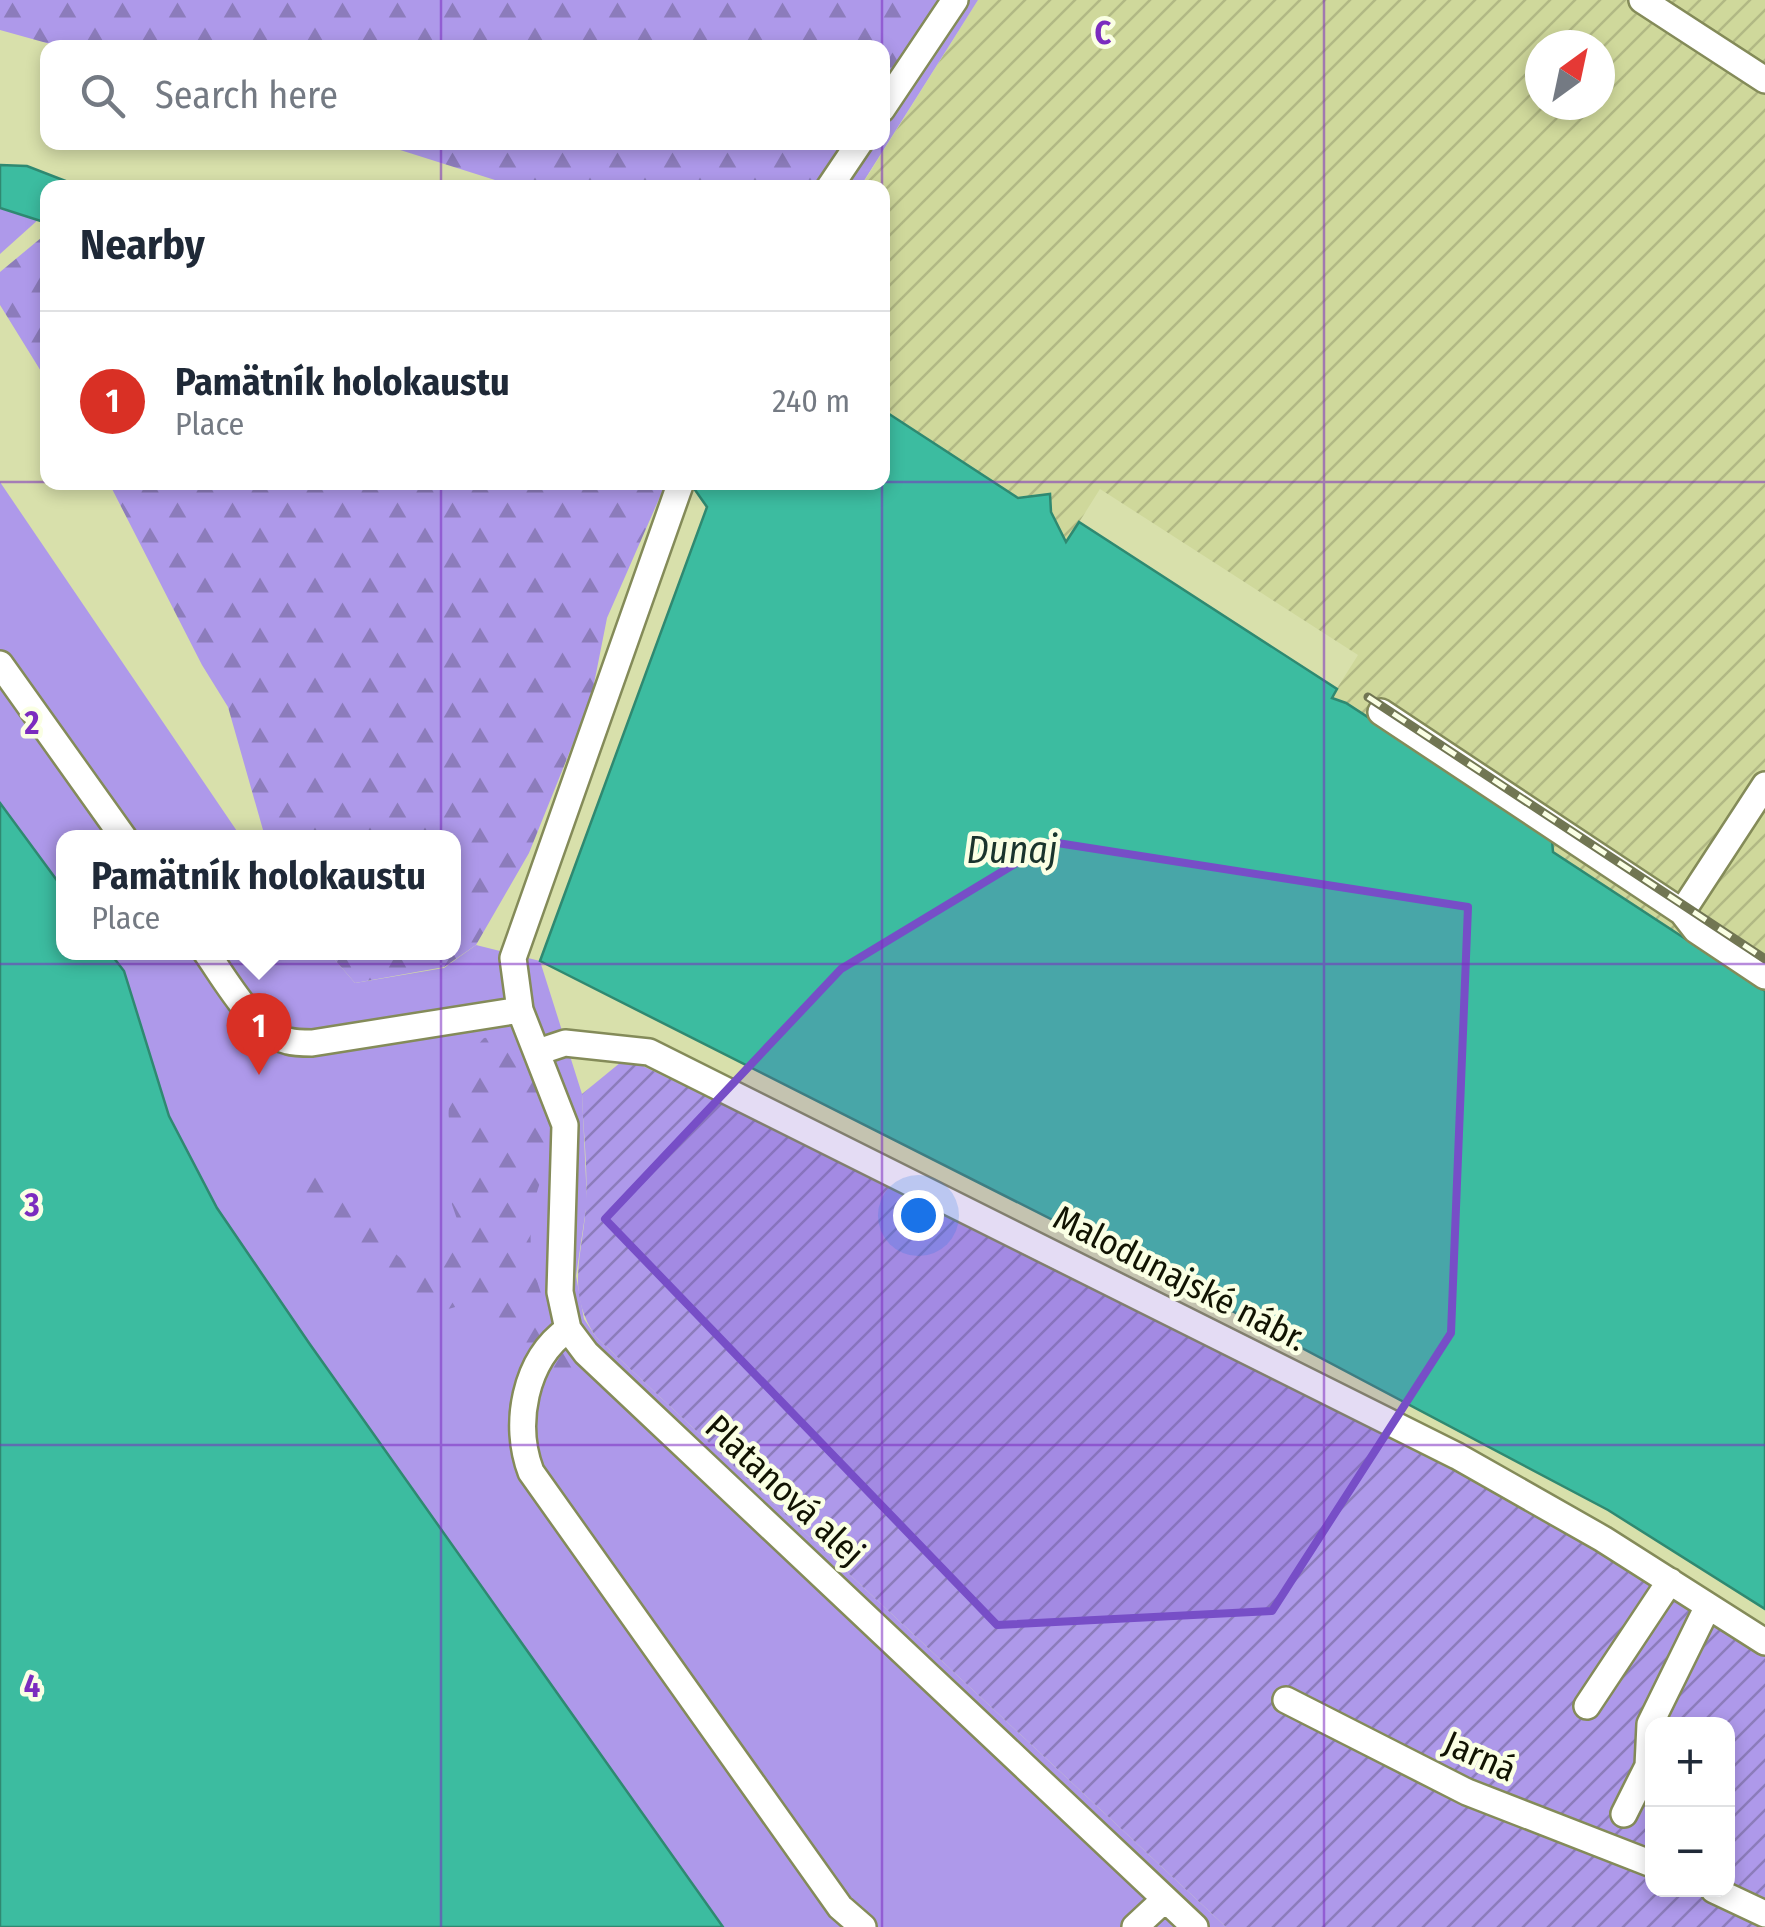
<!DOCTYPE html>
<meta charset="utf-8">
<style>
body{margin:0;font-family:"Fira Sans Condensed",sans-serif;background:#f2f2f3;color:#1f2937}
.controls{position:absolute;right:30px;bottom:30px;display:grid;overflow:hidden;border-radius:20px;box-shadow:0 5px 15px #0003}
.controls button{width:90px;height:90px;display:grid;place-items:center;padding:0;border:0;border-bottom:2px solid #e0e1e3;background:#fff;color:#1f2937;font:50px sans-serif}
.compass{position:absolute;left:1525px;top:30px;width:90px;height:90px;border-radius:50%;background:#fff;box-shadow:0 5px 15px #0003;rotate:33deg}
.you{position:absolute;left:918px;top:1215px;width:35px;height:35px;margin:-25px;border:8px solid #fff;border-radius:50%;background:#1a73e8;box-shadow:0 0 0 15px #1a73e833}
.badge{display:grid;place-items:center;width:65px;height:65px;border-radius:50%;background:#d93025;color:#fff;font-size:32px;font-weight:700}
.pin{position:absolute;translate:-50% -82px;filter:drop-shadow(0 2px 5px #0008)}
.pin::after{content:'';position:absolute;top:52px;width:35px;height:30px;background:inherit;clip-path:polygon(0 0,100% 0,50% 100%)}
.popup{position:absolute;left:56px;top:830px;width:405px;height:130px;box-sizing:border-box;display:grid;place-content:center;border-radius:20px;background:#fff;filter:drop-shadow(0 2px 8px #0005);font-size:32px;white-space:nowrap;color:#747a83}
.popup b{font-size:38px;color:#1f2937}
.popup::after{content:'';position:absolute;left:50%;top:100%;margin-left:-20px;border:20px solid transparent;border-top-color:#fff}
.list{margin:0;padding:0;list-style:none}
h2{display:flex;justify-content:space-between;align-items:center;height:130px;margin:0;padding:0 40px;font-size:42px}
h2 small{font-size:32px;font-weight:400;color:#747a83}
.list li{display:grid;grid-template-columns:65px 1fr auto;gap:30px;align-items:center;box-sizing:border-box;height:180px;padding:0 40px;border-top:2px solid #e0e1e3}
.list b{display:block;font-size:38px;white-space:nowrap}
.list p{margin:0;font-size:32px;white-space:nowrap;color:#747a83}
.list em{font-size:32px;font-style:normal;color:#747a83}
.icon{flex:none;width:55px;height:55px;fill:none;stroke:currentColor;stroke-width:2;stroke-linecap:round;stroke-linejoin:round}
.map{position:relative;flex:none;width:1765px;height:1927px;overflow:hidden}
.search{position:absolute;background:#fff;box-shadow:0 5px 15px #0003;left:40px;top:40px;width:850px;height:110px;display:flex;align-items:center;gap:25px;box-sizing:border-box;padding:0 35px;border-radius:20px;color:#747a83;font-size:38px}
.panel{position:absolute;background:#fff;box-shadow:0 5px 15px #0003;left:40px;top:180px;width:850px;height:310px;border-radius:20px}
.map>svg:first-child{display:block}
.industrial{fill:url(#industrial-furrows);fill-rule:evenodd}
.grass{fill:#ae99ea}
.forest{fill:url(#forest-firs)}
.garden{fill:url(#garden-furrows);fill-rule:evenodd}
.water{fill:#3cbca0;stroke:#2f8971;stroke-width:2.5}
.lines{fill:none;stroke-linecap:round;stroke-linejoin:round}
.minor-casing{stroke:#848b59;stroke-width:30}
.minor{stroke:#fff;stroke-width:25}
.rail-casing{stroke:#717653;stroke-width:9}
.rail{stroke:#faffe4;stroke-width:5;stroke-dasharray:15;stroke-linecap:butt}
.marked{fill:#774ec7;fill-opacity:0.2;stroke:#774ec7;stroke-width:8;stroke-linejoin:round}
.grid{fill:none;stroke:#7b2cbf;stroke-width:2.5;stroke-opacity:0.55}
.labels{text-anchor:middle;stroke-width:9;stroke-linejoin:round;paint-order:stroke}
.street-label{font-size:35px;fill:#111302;stroke:#faffe4}
.water-label{font-size:38px;font-style:italic;fill:#1a342d;stroke:#faffe4}
.grid-label{font-size:32px;text-anchor:middle;font-weight:bold;fill:#7b2cbf;stroke:#faffe4;stroke-width:9;stroke-linejoin:round;paint-order:stroke}
</style>
<div class="map">
<svg width="1765" height="1927" viewBox="0 0 1765 1927">
<defs>
<pattern id="industrial-furrows" width="10" height="10" patternUnits="userSpaceOnUse" patternTransform="scale(2.5)"><rect width="10" height="10" fill="#cfd89b"/><path d="M-1 1l2-2M0 10L10 0M9 11l2-2" fill="none" stroke="#b1b884"/></pattern>
<pattern id="forest-firs" width="22" height="20" patternUnits="userSpaceOnUse" patternTransform="scale(2.5)"><rect width="22" height="20" fill="#ae99ea"/><path d="M5 1l3.5 6h-7zM16 11l3.5 6h-7z" fill="#8c7cbb"/></pattern>
<pattern id="garden-furrows" width="10" height="10" patternUnits="userSpaceOnUse" patternTransform="scale(2.5)"><rect width="10" height="10" fill="#ae99ea"/><path d="M-1 1l2-2M0 10L10 0M9 11l2-2" fill="none" stroke="#8c7cbb"/></pattern>
</defs>
<rect width="100%" height="100%" fill="#d8e0ab"/>
<path class="industrial" d="M978 0H1765V991L1553 851 1552 840 1331 698 1358 655 1100 489 1066 543 1051 512 1019 498 883 410 882 188H860ZM1540 45H1600V105H1540Z"/>
<path class="grass" d="M939 0H978L860 187 817 188 846 143 882 142 883 86Z
M0 208 39 219 0 254Z
M0 482 241 837 64 838V890L0 803Z
M476 945 540 961 582 1094 587 1202 576 1276 584 1319 596 1337 1226 1927H723L309 1343 217 1208 169 1116 124 971 110 953H329L355 983 444 968Z"/>
<path class="forest" d="M0 0H939L883 86 882 48 61 47 0 30Z
M378 143H846L817 188 517 187Z
M47 233V381L0 305V272Z
M109 483H666L607 618 591 699 529 853 476 945 444 967 355 983 329 953 454 952V838L265 837 228 707 202 665Z
M494 1037 523 1054 542 1093 538 1097H505L494 1103 490 1115C508 1141 519 1132 545 1123L549 1127C555 1151 543 1172 536 1195 531 1214 529 1237 532 1257 535 1279 544 1305 555 1324 566 1341 586 1357 588 1377L580 1387 569 1388 527 1371 509 1349 497 1314 480 1299C468 1300 459 1307 448 1309 428 1311 408 1303 391 1294L296 1186C295 1173 299 1166 311 1160L320 1164 386 1245 420 1276 431 1277 442 1271 447 1242 458 1222 449 1196 474 1149C467 1139 452 1130 449 1118 445 1100 471 1051 484 1038Z"/>
<path class="garden" d="M626 1058 962 1218 1482 1478 1765 1651V1927H1226L596 1337C564 1290 584 1253 586 1202 588 1167 583 1129 582 1094ZM1652 1724H1728V1890H1652Z"/>
<path class="water" d="M0 165 27 166 81 187 48 188 47 223 0 208Z
M883 410 1018 498 1050 494 1051 512 1066 542 1079 522 1337 689 1332 698 1346 703 1546 833 1552 840 1553 852 1765 991V1609L1608 1510 1215 1302 540 961 707 507 693 487 681 483 882 482Z
M0 803 64 890V952L110 953 124 971 169 1116 217 1208 309 1343 723 1927H0Z"/>
<g class="lines">
<g class="minor-casing">
<path id="minor" d="M1642 0 1765 80
M882 109 955 0
M829 188 860 142
M681 482 513 958 520 1010 565 1125 560 1292 568 1329 586 1353 1195 1927
M0 664 124 838
M1381 712 1682 912 1696 930 1765 976
M1682 912 1765 785
M206 952C225 979 255 1033 288 1041 295 1043 305 1043 312 1043L520 1010
M538 1052 565 1043 649 1052 1457 1456 1603 1539 1765 1642
M568 1329C524 1360 513 1425 531 1472L840 1907 863 1927
M1286 1700 1467 1792 1652 1864
M1587 1706 1670 1581
M1624 1814 1648 1766 1650 1724 1708 1606
M1714 1890 1765 1914
M1135 1927 1164 1900"/>
</g>
<use href="#minor" class="minor"/>
<g class="rail-casing">
<path id="rail" d="M1368 697 1765 959"/>
</g>
<use href="#rail" class="rail"/>
</g>
<path class="marked" d="M1051 842 1468 907 1451 1333 1272 1611 997 1625 605 1219 841 969Z"/>
<path class="grid" d="M441 0V48M882 0V48M1324 0V1927M882 48V142M441 142V188M882 142V188M882 188V482M0 482H48M441 482V1927M882 482V1927M882 482H1765M0 964H1765M0 1445H1765"/>
<g class="labels">
<g class="street-label">
<text transform="translate(1180 1278) rotate(27)" y="12">Malodunajské nábr.</text>
<text transform="translate(785 1490) rotate(43)" y="12">Platanová alej</text>
<text transform="translate(1480 1756) rotate(24)" y="12">Jarná</text>
</g>
<g class="water-label">
<text x="1012" y="863">Dunaj</text>
</g>
</g>
<g class="grid-label">
<text x="1103" y="44">C</text>
<text x="32" y="734">2</text>
<text x="32" y="1216">3</text>
<text x="32" y="1697">4</text>
</g>
</svg>
<div class="controls">
<button>+</button>
<button>−</button>
</div>
<svg class="compass" viewBox="-18 -18 36 36"><path d="M0-13l5 13h-10z" fill="#e53935"/><path d="M0 13l5-13h-10z" fill="#747a83"/></svg>
<div class="you"></div>
<div class="pin badge" style="left:259px;top:1075px">1</div>
<div class="popup"><b>Pamätník holokaustu</b>Place</div>
<div class="search"><svg class="icon" aria-label="search" viewBox="0 0 24 24"><circle cx="10" cy="10" r="6"/><path d="M15 15l6 6"/></svg>Search here</div>
<section class="panel">
<h2>Nearby<small></small></h2>
<ul class="list">
<li><span class="badge">1</span><div><b>Pamätník holokaustu</b><p>Place</p></div><em>240 m</em></li>
</ul>
</section>
</div>
